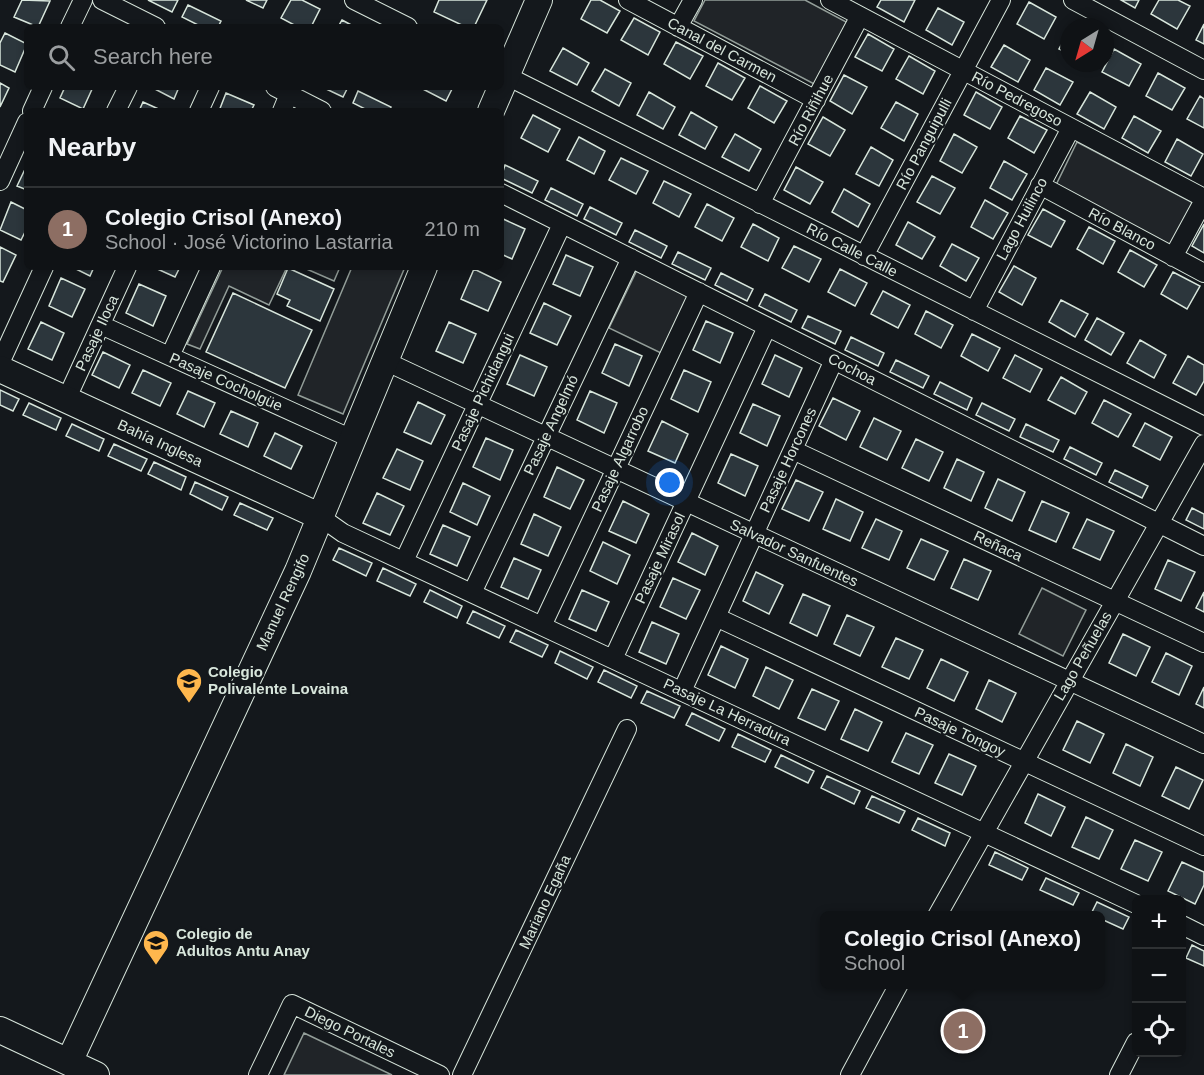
<!DOCTYPE html>
<meta charset="utf-8">
<style>
body{margin:0;font-family:Arial,sans-serif;background:#181b1e;color:#f1f3f6}
.controls{position:absolute;right:18px;bottom:18px;display:grid;overflow:hidden;border-radius:9px;box-shadow:0 3px 9px #0003}
.controls button{width:54px;height:54px;display:grid;place-items:center;padding:0;border:0;border-bottom:2px solid #2f3234;background:#0f1215;color:#f1f3f6;font:30px sans-serif}
.compass{position:absolute;left:1060px;top:18px;width:54px;height:54px;border-radius:50%;background:#0f1215;box-shadow:0 3px 9px #0003;rotate:217deg}
.you{position:absolute;left:670px;top:483px;width:21px;height:21px;margin:-15px;border:4px solid #fff;border-radius:50%;background:#1a73e8;box-shadow:0 0 0 9px #1a73e833}
.badge{display:grid;place-items:center;width:39px;height:39px;border-radius:50%;background:#1a73e8;color:#fff;font-size:20px;font-weight:700}
.pin{position:absolute;translate:-50% -50%;border:3px solid #fff;box-shadow:0 2px 6px #0006}
.popup{position:absolute;left:820px;top:911px;width:285px;height:78px;box-sizing:border-box;display:grid;place-content:center;border-radius:9px;background:#0f1215;filter:drop-shadow(0 2px 4px #0005);font-size:20px;white-space:nowrap;color:#9b9ea0}
.popup b{font-size:22px;color:#f1f3f6}
.popup::after{content:'';position:absolute;left:50%;top:100%;margin-left:-12px;border:12px solid transparent;border-top-color:#0f1215}
.list{margin:0;padding:0;list-style:none}
h2{display:flex;justify-content:space-between;align-items:center;height:78px;margin:0;padding:0 24px;font-size:26px}
h2 small{font-size:20px;font-weight:400;color:#9b9ea0}
.list li{display:grid;grid-template-columns:39px 1fr auto;gap:18px;align-items:center;box-sizing:border-box;height:84px;padding:0 24px;border-top:2px solid #2f3234}
.list b{display:block;font-size:22px;white-space:nowrap}
.list p{margin:0;font-size:20px;white-space:nowrap;color:#9b9ea0}
.list em{font-size:20px;font-style:normal;color:#9b9ea0}
.icon{flex:none;width:33px;height:33px;fill:none;stroke:currentColor;stroke-width:2;stroke-linecap:round;stroke-linejoin:round}
.map{position:relative;flex:none;width:1204px;height:1075px;overflow:hidden}
.search{position:absolute;background:#0f1215;box-shadow:0 3px 9px #0003;left:24px;top:24px;width:480px;height:66px;display:flex;align-items:center;gap:15px;box-sizing:border-box;padding:0 21px;border-radius:9px;color:#9b9ea0;font-size:22px}
.panel{position:absolute;background:#0f1215;box-shadow:0 3px 9px #0003;left:24px;top:108px;width:480px;height:162px;border-radius:9px}
.map>svg:first-child{display:block}
.green{fill:#202428;stroke:#939e99;stroke-width:1.5}
.building{fill:#2c363c;stroke:#d8e6dc;stroke-width:1.5}
.lines{fill:none;stroke-linecap:round;stroke-linejoin:round}
.street-casing{stroke:#d8e6dc;stroke-width:20}
.secondary-casing{stroke:#d8e6dc;stroke-width:28}
.street{stroke:#14181c;stroke-width:18}
.secondary{stroke:#14181c;stroke-width:26}
.labels{text-anchor:middle;stroke-width:4.5;stroke-linejoin:round;paint-order:stroke}
.street-label{font-size:15px;fill:#d8e6dc;stroke:#14181c}
.poi-label{font-size:15px;font-weight:bold;fill:#d8e6dc;stroke:#14181c;text-anchor:start}
</style>
<div class="map">
<svg width="1204" height="1075" viewBox="0 0 1204 1075">
<rect width="100%" height="100%" fill="#14181c"/>
<path class="green" d="M705 0H805L850 24 818 86 694 21Z
M1077 142 1197 205 1170 248 1055 187Z
M223 267H287L269 305 229 286 200 349 187 344Z
M302 267H340L334 281Z
M352 267H405L343 414 298 395Z
M637 270 691 296 663 354 609 328Z
M1042 588 1086 610 1063 656 1019 634Z
M304 1033 392 1075H284Z"/>
<path class="building" d="M22 0 50 1 38 27 14 17Z
M148 0H178L172 12Z
M246 0H267L263 8Z
M291 0H302L320 9 311 27H298L281 18Z
M439 0H487L474 27H466L434 12Z
M591 0H600L620 11 607 33 581 19Z
M881 0H915L904 22 877 7Z
M1121 0H1139L1135 8Z
M1159 0H1178L1190 6 1177 29 1151 14Z
M1029 2 1056 17 1044 39 1017 24Z
M188 5 221 21 218 27H202L182 17Z
M938 8 964 22 952 45 926 30Z
M634 18 660 32 648 55 621 40Z
M342 20 355 27H338Z
M1204 24V44L1196 40Z
M1069 31V54L1059 49Z
M5 33 27 44 15 72 0 65V43Z
M868 34 894 49 882 71 855 57Z
M676 42 703 56 690 79 664 64Z
M1004 45 1030 60 1018 82 991 67Z
M563 48 589 63 577 85 550 71Z
M1114 49 1141 64 1129 86 1102 72Z
M909 56 935 71 923 94 896 79Z
M718 63 745 78 732 100 706 86Z
M1046 68 1073 82 1060 105 1034 90Z
M605 69 631 83 619 106 592 91Z
M1158 73 1185 88 1172 110 1146 96Z
M844 75 867 87 852 114 830 101Z
M0 83 9 88 0 107Z
M760 86 787 101 774 123 748 108Z
M65 87H93L83 109 60 98Z
M151 87H179L174 99Z
M322 87H348L343 97Z
M419 87H453L446 101Z
M358 91 391 107 389 111H369L353 103Z
M649 92 675 107 663 129 637 115Z
M976 92 1002 107 990 129 964 115Z
M1090 92 1116 107 1104 129 1077 114Z
M226 93 254 105 251 111H219Z
M1200 96 1204 99V128L1187 119Z
M143 102 163 111H139Z
M896 102 918 114 904 141 881 128Z
M691 112 717 127 705 149 679 135Z
M533 115 560 129 548 152 521 138Z
M1020 116 1047 130 1034 153 1008 138Z
M1134 116 1161 131 1148 153 1122 138Z
M823 117 845 130 830 156 808 144Z
M735 134 761 149 749 171 722 157Z
M954 134 977 147 962 173 940 161Z
M579 137 605 151 594 174 567 160Z
M1177 139 1203 154 1191 176 1165 162Z
M871 147 893 160 879 186 856 174Z
M621 158 648 171 636 194 609 180Z
M1004 161 1027 174 1012 200 990 188Z
M27 165V190L17 186Z
M505 165 538 181 532 193 501 178Z
M796 167 823 182 810 204 784 190Z
M932 176 955 188 940 214 917 202Z
M664 181 691 194 679 217 653 203Z
M551 188 583 204 577 216 545 200Z
M844 189 870 204 858 227 832 212Z
M985 200 1008 213 993 239 971 227Z
M11 202 27 210V228L21 240 0 230Z
M707 204 734 218 722 241 695 227Z
M590 207 622 223 616 235 584 219Z
M1043 209 1065 221 1051 247 1028 235Z
M501 218 525 229 512 259 501 254Z
M908 222 935 237 922 259 896 245Z
M753 224 779 238 768 261 741 247Z
M1204 224V253L1192 246Z
M1089 227 1115 241 1103 264 1077 249Z
M635 230 667 246 661 258 629 242Z
M952 244 979 258 966 281 940 266Z
M794 246 821 259 809 282 782 268Z
M0 247 16 255 3 282 0 281Z
M1130 250 1157 265 1144 287 1118 272Z
M678 252 711 268 705 280 672 264Z
M566 255 593 267 580 296 553 284Z
M1014 266 1036 278 1022 305 999 292Z
M72 267H94L90 276Z
M153 267H180L175 277Z
M288 268 334 289 320 321 287 306 290 300 277 294Z
M474 269 501 282 488 311 461 299Z
M840 269 867 283 855 306 828 292Z
M1173 272 1200 286 1187 309 1161 294Z
M721 273 753 289 747 301 715 285Z
M61 278 85 289 72 317 49 306Z
M139 284 166 296 153 326 126 313Z
M883 291 910 305 898 328 871 314Z
M233 293 312 330 285 388 206 352Z
M765 294 797 310 791 322 759 306Z
M1061 300 1088 314 1075 337 1049 322Z
M544 303 571 316 557 345 530 333Z
M926 311 953 325 941 348 915 334Z
M808 316 841 331 835 344 802 328Z
M1097 318 1124 333 1111 355 1085 340Z
M706 321 733 333 720 363 693 350Z
M41 322 64 333 52 360 28 349Z
M449 322 476 334 463 363 436 351Z
M972 334 1000 348 988 371 961 356Z
M851 337 884 353 878 366 845 350Z
M1140 340 1166 355 1154 378 1127 363Z
M615 344 642 356 629 386 602 373Z
M103 352 130 365 119 388 92 375Z
M520 355 547 367 534 396 507 384Z
M775 355 802 368 789 397 762 384Z
M1015 355 1042 369 1030 392 1003 378Z
M1188 356 1204 365V381L1196 395 1173 383Z
M896 360 929 376 923 388 890 372Z
M143 370 171 383 160 406 132 393Z
M684 370 711 382 698 412 671 399Z
M1061 377 1087 392 1075 414 1048 400Z
M940 382 972 398 967 410 934 394Z
M0 390 19 399 13 411 0 405Z
M188 391 215 403 204 427 177 414Z
M590 391 617 403 604 433 577 420Z
M833 398 860 411 846 440 819 426Z
M1104 400 1131 414 1118 437 1092 423Z
M418 402 445 415 431 444 404 432Z
M29 403 61 418 56 430 23 415Z
M982 403 1015 419 1009 431 976 415Z
M753 404 780 416 767 446 740 433Z
M231 411 258 423 248 447 220 434Z
M874 418 901 431 887 460 860 447Z
M662 421 688 434 675 463 648 451Z
M1145 423 1172 437 1160 460 1133 446Z
M72 424 104 439 99 451 66 436Z
M1026 424 1059 440 1053 452 1020 437Z
M275 433 302 446 291 469 264 456Z
M486 438 513 450 500 480 473 467Z
M916 439 943 452 929 481 902 468Z
M114 444 147 459 141 471 108 456Z
M1070 447 1102 463 1096 475 1064 459Z
M397 449 423 461 410 490 383 478Z
M731 454 758 466 745 496 718 483Z
M957 459 984 472 971 501 944 488Z
M154 462 186 477 181 490 148 474Z
M557 467 584 480 570 509 544 497Z
M1115 470 1148 486 1142 498 1109 482Z
M998 479 1025 492 1012 521 985 508Z
M796 480 823 492 809 521 782 509Z
M195 482 228 497 222 510 190 494Z
M463 483 490 496 477 525 450 512Z
M377 493 404 506 390 535 363 523Z
M836 499 863 512 850 541 823 529Z
M623 501 649 514 636 543 609 531Z
M1042 501 1069 513 1056 542 1029 530Z
M240 503 273 518 267 530 234 515Z
M1192 508 1204 514V529L1186 520Z
M534 514 561 527 548 556 521 544Z
M876 519 902 531 889 560 862 548Z
M1087 519 1114 531 1100 560 1073 548Z
M443 525 470 537 457 566 430 554Z
M692 533 718 546 705 575 678 562Z
M921 539 948 551 934 580 907 568Z
M603 542 630 555 617 584 590 571Z
M339 548 372 563 366 576 333 560Z
M514 558 541 570 528 599 501 587Z
M964 559 991 571 978 600 951 588Z
M1168 560 1195 572 1181 601 1155 589Z
M383 568 416 584 410 596 377 581Z
M756 572 783 585 769 614 743 601Z
M673 578 700 590 686 619 660 607Z
M430 590 462 606 457 618 424 602Z
M582 590 609 602 596 631 569 619Z
M1204 592V612L1196 608Z
M803 594 830 606 817 636 790 623Z
M473 611 505 626 499 638 467 623Z
M847 615 874 627 860 656 834 644Z
M652 622 679 634 666 664 639 652Z
M516 630 548 645 542 657 510 642Z
M1123 634 1150 647 1136 676 1109 663Z
M896 638 923 650 909 679 882 667Z
M721 646 748 659 735 688 708 675Z
M560 651 593 667 587 679 555 663Z
M1166 653 1192 666 1179 695 1152 682Z
M941 659 968 672 954 701 927 688Z
M766 667 793 680 779 709 753 696Z
M604 670 637 686 631 698 598 682Z
M989 680 1016 693 1002 722 976 709Z
M1204 687V708L1196 704Z
M812 689 839 701 825 730 798 718Z
M647 691 680 706 674 718 641 703Z
M855 709 882 722 868 751 841 739Z
M692 713 725 729 719 741 686 725Z
M1077 721 1104 734 1090 763 1063 750Z
M906 733 933 745 919 774 892 762Z
M738 734 771 750 765 762 732 747Z
M1126 744 1153 757 1140 786 1113 773Z
M949 754 976 766 962 795 935 783Z
M781 755 814 771 808 783 775 767Z
M1176 767 1203 780 1189 809 1162 796Z
M827 776 860 791 854 804 821 788Z
M1038 794 1065 807 1051 836 1025 823Z
M872 796 905 811 899 823 866 808Z
M1086 817 1113 830 1099 859 1072 847Z
M918 818 950 833 945 846 912 830Z
M1135 840 1162 852 1148 881 1121 869Z
M995 852 1028 868 1022 880 989 865Z
M1182 862 1204 872V885L1195 904 1168 891Z
M1046 878 1079 893 1073 905 1040 890Z
M1097 902 1129 917 1123 929 1101 919V916L1091 914Z
M1192 945 1204 951V966L1186 958Z"/>
<g class="lines">
<g class="street-casing">
<path id="street" d="M102 0 156 27
M354 0 408 27
M628 0 816 100
M830 0 1204 198
M1073 0 1204 70
M70 27 83 0
M678 27 693 0
M501 73 1204 426
M275 87 322 111
M32 111 43 87
M116 111 128 87
M199 111 210 87
M282 111 289 94
M0 181 27 122
M1040 185 1204 273
M501 193 1204 546
M760 204 860 16
M864 256 1001 0
M1173 257 1204 200
M974 311 1071 128
M101 325 352 439
M170 356 211 267
M385 361 1204 744
M0 363 44 267
M66 400 127 267
M793 450 1204 643
M319 516 343 533 1136 904
M404 561 562 224
M472 593 631 258
M716 617 1204 846
M542 626 699 292
M613 659 767 327
M682 691 834 360
M937 916 1204 444
M1182 925 1204 936
M258 1075 292 1004 440 1075
M462 1075 627 729
M850 1075 899 984
M1119 1075 1136 1042"/>
</g>
<g class="secondary-casing">
<path id="secondary" d="M491 111 539 0
M0 369 319 516
M0 1030 96 1075
M69 1062 298 571 424 267"/>
</g>
<use href="#street" class="street"/>
<use href="#secondary" class="secondary"/>
</g>
<defs>
<g id="school-pin" transform="scale(1.35)"><path d="M0 17L-7.5 6A9.5 9.5 0 1 1 7.5 6Z" fill="#ffb74d" stroke="#14181c"/><path d="M0-5L7-2L0 1L-7-2ZM-4 1L0 2.5L4 1V4Q0 6-4 4Z" fill="#111"/></g>
</defs>
<g fill-rule="evenodd">
<use href="#school-pin" x="189" y="681"/>
<use href="#school-pin" x="156" y="943"/>
</g>
<g class="labels">
<g class="street-label">
<text transform="translate(722 50) rotate(28)" y="5">Canal del Carmen</text>
<text transform="translate(1017 99) rotate(28)" y="5">Río Pedregoso</text>
<text transform="translate(811 110) rotate(-62)" y="5">Río Riñihue</text>
<text transform="translate(924 144) rotate(-62)" y="5">Río Panguipulli</text>
<text transform="translate(1022 219) rotate(-62)" y="5">Lago Huilinco</text>
<text transform="translate(1122 229) rotate(28)" y="5">Río Blanco</text>
<text transform="translate(852 250) rotate(27)" y="5">Río Calle Calle</text>
<text transform="translate(97 333) rotate(-65)" y="5">Pasaje Iloca</text>
<text transform="translate(852 369) rotate(27)" y="5">Cochoa</text>
<text transform="translate(226 382) rotate(24)" y="5">Pasaje Cocholgüe</text>
<text transform="translate(483 392) rotate(-65)" y="5">Pasaje Pichidangui</text>
<text transform="translate(551 425) rotate(-65)" y="5">Pasaje Angelmó</text>
<text transform="translate(160 443) rotate(25)" y="5">Bahía Inglesa</text>
<text transform="translate(620 459) rotate(-65)" y="5">Pasaje Algarrobo</text>
<text transform="translate(788 460) rotate(-65)" y="5">Pasaje Horcones</text>
<text transform="translate(998 546) rotate(25)" y="5">Reñaca</text>
<text transform="translate(794 553) rotate(25)" y="5">Salvador Sanfuentes</text>
<text transform="translate(660 558) rotate(-65)" y="5">Pasaje Mirasol</text>
<text transform="translate(283 602) rotate(-65)" y="5">Manuel Rengifo</text>
<text transform="translate(1083 656) rotate(-60)" y="5">Lago Peñuelas</text>
<text transform="translate(727 712) rotate(25)" y="5">Pasaje La Herradura</text>
<text transform="translate(960 732) rotate(25)" y="5">Pasaje Tongoy</text>
<text transform="translate(545 902) rotate(-65)" y="5">Mariano Egaña</text>
<text transform="translate(350 1032) rotate(26)" y="5">Diego Portales</text>
</g>
<g class="poi-label">
<text x="208" y="677">Colegio<tspan x="208" dy="17">Polivalente Lovaina</tspan></text>
<text x="176" y="939">Colegio de<tspan x="176" dy="17">Adultos Antu Anay</tspan></text>
</g>
</g>
</svg>
<div class="controls">
<button>+</button>
<button>−</button>
<button><svg class="icon" aria-label="locate" viewBox="0 0 24 24"><circle cx="12" cy="12" r="6"/><path d="M12 2v4M12 18v4M2 12h4M18 12h4"/></svg></button>
</div>
<svg class="compass" viewBox="-18 -18 36 36"><path d="M0-13l5 13h-10z" fill="#e53935"/><path d="M0 13l5-13h-10z" fill="#9b9ea0"/></svg>
<div class="you"></div>
<div class="pin badge" style="left:963px;top:1031px;background:#8d6e63">1</div>
<div class="popup"><b>Colegio Crisol (Anexo)</b>School</div>
<div class="search"><svg class="icon" aria-label="search" viewBox="0 0 24 24"><circle cx="10" cy="10" r="6"/><path d="M15 15l6 6"/></svg>Search here</div>
<section class="panel">
<h2>Nearby<small></small></h2>
<ul class="list">
<li><span class="badge" style="background:#8d6e63">1</span><div><b>Colegio Crisol (Anexo)</b><p>School · José Victorino Lastarria</p></div><em>210 m</em></li>
</ul>
</section>
</div>
